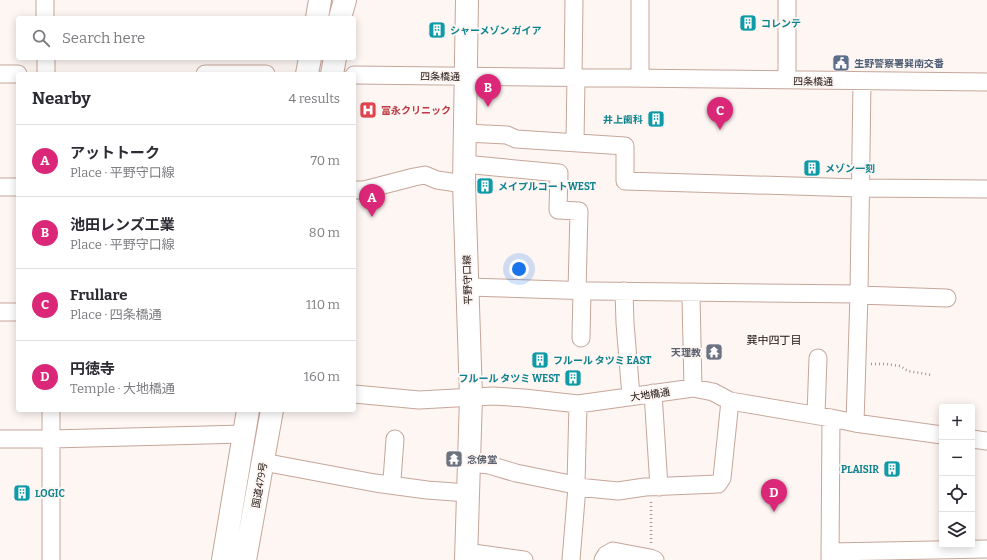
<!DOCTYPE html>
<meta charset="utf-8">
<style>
body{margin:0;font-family:Bitter,"Noto Sans JP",serif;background:#f2f2f3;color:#2b2b33}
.controls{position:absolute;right:12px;bottom:12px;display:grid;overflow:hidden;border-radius:4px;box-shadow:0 2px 10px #0003}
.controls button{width:36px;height:36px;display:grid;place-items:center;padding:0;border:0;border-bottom:1px solid #e1e1e2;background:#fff;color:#2b2b33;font:20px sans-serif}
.you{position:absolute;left:519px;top:269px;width:14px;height:14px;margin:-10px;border:3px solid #fff;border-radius:50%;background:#1a73e8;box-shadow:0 0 0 6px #1a73e833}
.badge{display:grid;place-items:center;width:26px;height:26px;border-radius:50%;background:#db2777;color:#fff;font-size:13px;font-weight:700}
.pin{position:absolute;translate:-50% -33px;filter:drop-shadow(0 1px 2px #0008)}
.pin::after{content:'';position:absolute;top:21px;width:14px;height:12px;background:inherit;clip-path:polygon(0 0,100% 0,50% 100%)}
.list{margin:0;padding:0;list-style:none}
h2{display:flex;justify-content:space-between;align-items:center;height:52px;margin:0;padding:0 16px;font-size:17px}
h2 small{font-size:13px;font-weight:400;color:#7c7c81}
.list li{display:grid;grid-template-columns:26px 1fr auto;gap:12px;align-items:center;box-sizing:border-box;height:72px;padding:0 16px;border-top:1px solid #e1e1e2}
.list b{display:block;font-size:15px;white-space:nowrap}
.list p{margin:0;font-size:13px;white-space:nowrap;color:#7c7c81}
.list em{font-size:13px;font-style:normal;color:#7c7c81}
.icon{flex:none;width:22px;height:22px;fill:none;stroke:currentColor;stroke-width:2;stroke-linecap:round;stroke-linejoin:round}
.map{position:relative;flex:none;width:987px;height:560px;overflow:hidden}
.search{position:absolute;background:#fff;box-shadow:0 2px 10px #0003;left:16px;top:16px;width:340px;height:44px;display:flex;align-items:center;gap:10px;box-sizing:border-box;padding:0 14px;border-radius:4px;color:#7c7c81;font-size:15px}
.panel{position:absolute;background:#fff;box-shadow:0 2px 10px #0003;left:16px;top:72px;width:340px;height:340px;border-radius:4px}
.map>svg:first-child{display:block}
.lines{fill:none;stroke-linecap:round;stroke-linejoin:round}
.minor-casing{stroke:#c6a699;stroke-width:19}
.major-casing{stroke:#c6a699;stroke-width:24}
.highway-casing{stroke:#c6a699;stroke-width:24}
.path{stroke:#a09794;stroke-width:2.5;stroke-dasharray:1 3;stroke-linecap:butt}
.minor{stroke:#fff;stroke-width:17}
.major{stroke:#fff;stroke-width:22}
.highway{stroke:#fff;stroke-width:22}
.labels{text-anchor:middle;stroke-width:4;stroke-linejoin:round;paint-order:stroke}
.culture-label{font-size:10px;font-weight:bold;fill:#0d838f;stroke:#fdf6f3;text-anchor:start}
.service-label{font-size:10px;font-weight:bold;fill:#4e5e75;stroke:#fdf6f3;text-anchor:start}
.street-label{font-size:10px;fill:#190e0a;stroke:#fdf6f3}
.health-label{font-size:10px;font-weight:bold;fill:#be3a42;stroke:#fdf6f3;text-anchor:start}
.worship-label{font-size:10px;font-weight:bold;fill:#5b616d;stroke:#fdf6f3;text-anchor:end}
.neighbourhood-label{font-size:11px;fill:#190e0a;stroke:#fdf6f3}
</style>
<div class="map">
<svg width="987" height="560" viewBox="0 0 987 560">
<rect width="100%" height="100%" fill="#fdf6f3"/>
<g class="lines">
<g class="minor-casing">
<path id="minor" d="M45 0V18
M46 58V74
M0 74H18
M205 74H266
M354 75 987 82
M573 78 574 0
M640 78V0
M787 80V0
M465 133 507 135 516 139 625 146V181L859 188 987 189
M575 142 576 78
M464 164 559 173 558 210 579 211 577 291
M0 187H18
M354 190H364L414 177 425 175 437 180 464 184
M468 287 592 291 859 294
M624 291 625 323 631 396
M859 295 947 298
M0 312H18
M581 338 582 291
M693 388 691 297 693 292
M653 393 659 487
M354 394 419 400 493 396 524 398 578 404 693 388 713 392 730 401 831 418 855 423 942 435
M51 410V560
M816 415 818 358
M855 423 859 294 862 81
M0 439H52L244 434
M972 439 987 441
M263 462 375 483 427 490 468 493
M469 463 489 465 516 473 570 484 577 487 618 491 645 487 718 484 722 478 730 401
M389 485 392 480 395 439
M466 552 524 560
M830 552 987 549
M571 560 577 487 576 484 578 404
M603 560 606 555 613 551 650 558 655 560
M830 560 831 418"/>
</g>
<g class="major-casing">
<path id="major" d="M466 560 471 397 464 184 467 0"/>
</g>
<g class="highway-casing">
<path id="highway" d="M317 18 320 0
M340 18 345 0
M307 74 310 58
M332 74 335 58
M223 560 248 410
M245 560 272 410"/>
</g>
<path class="path" d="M871 364H886L900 366 908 371 932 375
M651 543V500"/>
<use href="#minor" class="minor"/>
<use href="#major" class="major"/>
<use href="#highway" class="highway"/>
</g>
<defs>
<g id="building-square" transform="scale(0.9)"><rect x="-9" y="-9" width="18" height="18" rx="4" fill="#0f9aa8" stroke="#fdf6f3"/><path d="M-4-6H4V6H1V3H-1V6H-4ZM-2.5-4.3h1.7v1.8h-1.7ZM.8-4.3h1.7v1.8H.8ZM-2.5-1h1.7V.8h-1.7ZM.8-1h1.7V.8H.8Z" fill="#fff"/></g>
<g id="civic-square" transform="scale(0.9)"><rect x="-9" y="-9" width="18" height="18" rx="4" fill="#5c6f8a" stroke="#fdf6f3"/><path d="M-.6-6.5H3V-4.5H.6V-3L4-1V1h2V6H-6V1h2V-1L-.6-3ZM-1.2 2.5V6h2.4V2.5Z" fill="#fff"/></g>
<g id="hospital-square" transform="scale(0.9)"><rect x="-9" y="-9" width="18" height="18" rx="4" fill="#e0444e" stroke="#fdf6f3"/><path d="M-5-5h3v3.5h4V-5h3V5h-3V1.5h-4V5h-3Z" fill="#fff"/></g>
<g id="temple-square" transform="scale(0.9)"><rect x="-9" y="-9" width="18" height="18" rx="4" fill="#6b7280" stroke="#fdf6f3"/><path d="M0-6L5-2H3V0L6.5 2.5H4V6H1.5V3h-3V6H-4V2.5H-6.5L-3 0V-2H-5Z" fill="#fff"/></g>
</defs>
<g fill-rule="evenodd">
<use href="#building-square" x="748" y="23"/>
<use href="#building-square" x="437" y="30"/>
<use href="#civic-square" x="841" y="63"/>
<use href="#hospital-square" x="368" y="110"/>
<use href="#building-square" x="656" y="119"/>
<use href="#building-square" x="812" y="168"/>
<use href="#building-square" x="485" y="186"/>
<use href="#temple-square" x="714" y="352"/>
<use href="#building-square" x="540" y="360"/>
<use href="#building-square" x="573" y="378"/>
<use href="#temple-square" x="454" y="459"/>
<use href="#building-square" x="892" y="469"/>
<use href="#building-square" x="22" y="493"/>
</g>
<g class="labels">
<g class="culture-label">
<text x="761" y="27">コレンテ</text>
<text x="450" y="34">シャーメゾン ガイア</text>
<text x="643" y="123" text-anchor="end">井上歯科</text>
<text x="825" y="172">メゾン一刻</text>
<text x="498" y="190">メイプルコートWEST</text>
<text x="553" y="364">フルール タツミ EAST</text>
<text x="560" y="382" text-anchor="end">フルール タツミ WEST</text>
<text x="879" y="473" text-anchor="end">PLAISIR</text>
<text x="35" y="497">LOGIC</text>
</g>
<g class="service-label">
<text x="854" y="67">生野警察署巽南交番</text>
</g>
<g class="street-label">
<text transform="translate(440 76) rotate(1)" y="4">四条橋通</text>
<text transform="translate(813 81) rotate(1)" y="4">四条橋通</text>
<text transform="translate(467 280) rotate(-92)" y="4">平野守口線</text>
<text transform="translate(650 394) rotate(-8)" y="4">大地橋通</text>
<text transform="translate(259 485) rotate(-80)" y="4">国道479号</text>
</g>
<g class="health-label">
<text x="381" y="114">富永クリニック</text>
</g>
<g class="worship-label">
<text x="701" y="356">天理教</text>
<text x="467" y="463" text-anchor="start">念佛堂</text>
</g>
<g class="neighbourhood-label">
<text x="774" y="344">巽中四丁目</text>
</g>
</g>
</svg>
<div class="controls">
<button>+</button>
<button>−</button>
<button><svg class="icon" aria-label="locate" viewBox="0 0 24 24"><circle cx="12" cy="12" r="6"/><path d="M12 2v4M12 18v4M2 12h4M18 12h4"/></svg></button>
<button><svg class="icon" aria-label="layers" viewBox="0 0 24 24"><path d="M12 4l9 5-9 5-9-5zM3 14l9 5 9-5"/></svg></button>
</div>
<div class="you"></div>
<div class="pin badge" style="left:372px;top:217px">A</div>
<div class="pin badge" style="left:488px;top:107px">B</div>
<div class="pin badge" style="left:720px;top:130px">C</div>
<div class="pin badge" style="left:774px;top:512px">D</div>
<div class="search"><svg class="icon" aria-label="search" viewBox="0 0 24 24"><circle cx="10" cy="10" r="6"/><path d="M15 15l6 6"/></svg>Search here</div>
<section class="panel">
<h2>Nearby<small>4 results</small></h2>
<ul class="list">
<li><span class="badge">A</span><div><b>アットトーク</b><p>Place · 平野守口線</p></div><em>70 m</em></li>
<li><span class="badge">B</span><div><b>池田レンズ工業</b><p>Place · 平野守口線</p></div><em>80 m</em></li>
<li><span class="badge">C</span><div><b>Frullare</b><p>Place · 四条橋通</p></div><em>110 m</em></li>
<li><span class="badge">D</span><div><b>円徳寺</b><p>Temple · 大地橋通</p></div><em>160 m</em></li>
</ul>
</section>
</div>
